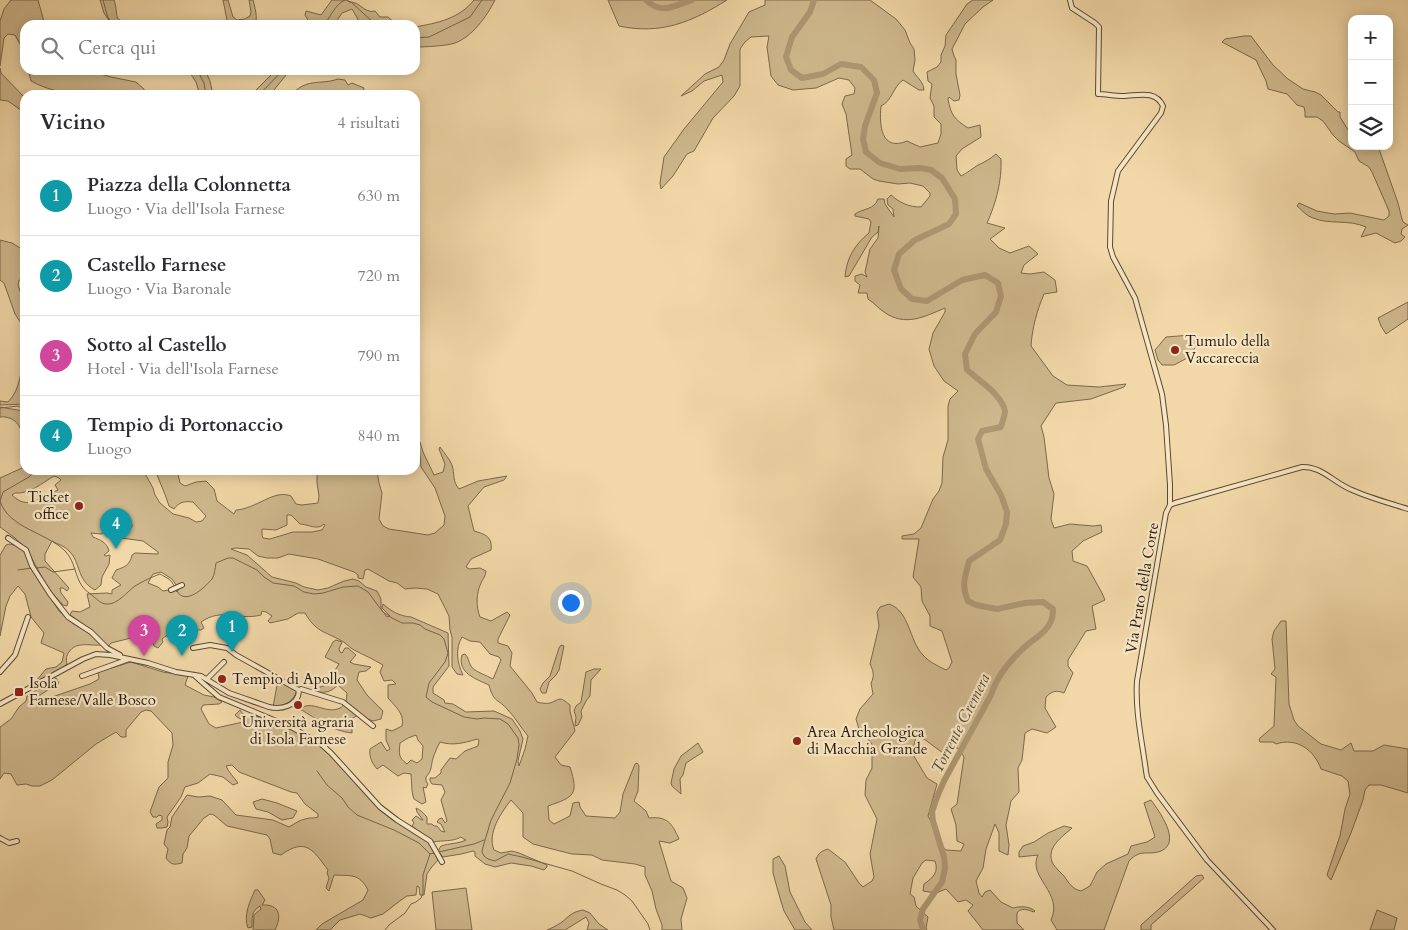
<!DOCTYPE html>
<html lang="it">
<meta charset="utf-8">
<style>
body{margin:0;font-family:Cardo,serif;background:#f7f7f7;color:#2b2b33}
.controls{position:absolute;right:15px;top:15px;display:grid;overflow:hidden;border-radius:10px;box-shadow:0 2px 12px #0003}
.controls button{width:45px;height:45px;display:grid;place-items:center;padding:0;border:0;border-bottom:1px solid #e1e1e2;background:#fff;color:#2b2b33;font:25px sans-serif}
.you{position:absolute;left:570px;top:602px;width:18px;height:18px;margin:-12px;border:4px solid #fff;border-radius:50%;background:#1a73e8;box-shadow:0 0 0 8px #1a73e833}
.badge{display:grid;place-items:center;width:32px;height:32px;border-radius:50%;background:#b45309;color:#fff;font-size:16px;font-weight:700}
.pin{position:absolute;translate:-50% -41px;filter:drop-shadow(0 1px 2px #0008)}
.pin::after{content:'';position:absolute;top:26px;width:18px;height:15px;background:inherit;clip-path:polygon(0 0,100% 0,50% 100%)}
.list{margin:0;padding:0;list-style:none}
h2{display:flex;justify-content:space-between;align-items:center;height:65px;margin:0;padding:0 20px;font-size:21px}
h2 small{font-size:16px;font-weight:400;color:#7c7c81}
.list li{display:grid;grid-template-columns:32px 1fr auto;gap:15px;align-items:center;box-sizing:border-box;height:80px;padding:0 20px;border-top:1px solid #e1e1e2}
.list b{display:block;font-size:19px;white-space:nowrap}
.list p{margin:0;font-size:16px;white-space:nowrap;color:#7c7c81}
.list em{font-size:16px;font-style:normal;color:#7c7c81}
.icon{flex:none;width:28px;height:28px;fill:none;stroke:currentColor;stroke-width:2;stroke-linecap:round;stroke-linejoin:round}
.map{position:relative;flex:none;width:1408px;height:930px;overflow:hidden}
.search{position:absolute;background:#fff;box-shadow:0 2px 12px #0003;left:20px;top:20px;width:400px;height:55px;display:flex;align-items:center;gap:12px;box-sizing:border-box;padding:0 18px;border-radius:15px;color:#7c7c81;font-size:19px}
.panel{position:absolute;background:#fff;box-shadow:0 2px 12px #0003;left:20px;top:90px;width:400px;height:385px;border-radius:15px}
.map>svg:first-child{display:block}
.green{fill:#cfb88d;stroke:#7b684b;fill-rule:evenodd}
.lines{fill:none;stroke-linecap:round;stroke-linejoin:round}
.stream{stroke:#776548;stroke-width:1}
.river{stroke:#ad9772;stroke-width:6}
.street-casing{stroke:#5a4931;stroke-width:6}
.street{stroke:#f7e6c6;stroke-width:4}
.poi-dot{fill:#8f2418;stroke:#f7e6c6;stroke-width:2}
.labels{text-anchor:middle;stroke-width:4.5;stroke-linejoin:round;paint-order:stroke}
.poi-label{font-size:15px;fill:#271909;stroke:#f7e6c6;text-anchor:start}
.street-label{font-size:15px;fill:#271909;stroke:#f7e6c6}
.water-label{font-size:16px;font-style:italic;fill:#5d4b33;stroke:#f7e6c6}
</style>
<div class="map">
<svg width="1408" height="930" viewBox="0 0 1408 930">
<rect width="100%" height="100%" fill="#f2d8a8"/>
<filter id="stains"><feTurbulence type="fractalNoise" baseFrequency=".004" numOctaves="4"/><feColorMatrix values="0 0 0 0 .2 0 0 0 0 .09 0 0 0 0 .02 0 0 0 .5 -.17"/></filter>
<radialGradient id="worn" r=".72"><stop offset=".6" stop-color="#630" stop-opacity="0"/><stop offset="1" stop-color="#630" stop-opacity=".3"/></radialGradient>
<path class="green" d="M11 0H38L45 25H25V61L20 44 15 35 8 34 4 38 0 66V21L4 9Z
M100 0H114C120 18 110 19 134 25H112L104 13Z
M223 0H228L233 17 237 20 245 19 250 16 251 12 249 0H253C255 8 258 17 255 25H228Z
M332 0H347L349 2C360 1 364 14 375 11L380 17H388L397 25H365L359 21 352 9 342 13 334 25H311L305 15 306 11 321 15Z
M474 0H495C487 16 472 37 455 43 446 46 425 47 415 47V27C437 23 459 19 474 0Z
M608 0H727C692 22 661 35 619 26Z
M765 0H870L896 19 905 30 910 43 914 49 915 60 913 71C918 79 923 81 924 90H919L903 80C893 87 892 101 881 106 879 125 881 152 907 141L920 147 938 143 941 134V124L934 117V106L930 98 932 84 928 81 927 72 937 67 941 62V55L945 46 946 35 967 4 973 0H993L983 7 965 24 952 49 954 56 956 60V74L960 95 959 100 954 101 949 97 948 99C951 115 954 119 968 128L980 125 981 137 962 149 956 156 957 170 961 176C967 173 972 169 978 165 985 162 990 159 996 154L1001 159C1002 181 996 203 987 223L1005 228 990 239 999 248 1010 253 1029 246 1038 254 1024 265 1021 273 1030 274 1044 272 1055 280 1057 292 1044 294C1037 310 1032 329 1031 346L1053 376 1067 385 1099 387 1126 384 1124 387 1091 399 1056 403 1041 426 1044 437 1049 478 1054 494 1051 519 1054 528 1070 524 1093 526 1101 525 1102 532 1083 541 1072 551 1073 561 1087 566 1102 593 1105 600 1092 606 1096 629 1086 631 1068 660V666L1073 673 1064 693C1056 690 1052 691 1046 697L1045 708 1056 727 1047 733 1032 729 1025 733 1022 760 1018 768 1019 792 1011 801 1006 825 1009 845 1008 855 999 851V833L995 824 986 849 983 868 976 881 979 893 982 897 985 892 990 890 1001 902 1013 908C1020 906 1029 906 1035 911L1034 912C1028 910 1021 907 1017 913V923L1024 930H983L968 911 973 905 966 900 958 902 946 889 936 893 923 891 924 884C933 878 939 872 935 861L926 860 922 863 913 878 910 894 914 897 916 906 928 917 926 928 927 930H834L831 917V905L816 859C819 853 821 851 828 849L845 862 859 883 863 887 872 881 874 877 870 854 877 819 865 795 866 780 872 768V744L859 729 856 719 860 709 873 694 871 683C875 676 873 670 870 664L879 626 877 612 880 607 889 604C910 611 909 641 923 655 929 662 938 666 946 670L949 668 952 662 942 631 930 626V616L922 601 921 587 913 577 919 539H902V536L914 534 921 528 933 499 939 491 942 483 943 457 948 440V406L950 399 958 391 944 381 934 366 929 349 933 333 945 312V308C924 317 905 327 884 312 878 308 874 303 868 299L867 293H858L860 285 855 281V276L862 274 867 277 865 272 867 263 870 249 878 238 879 226 878 232 872 237 849 276 845 277C846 259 855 244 869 233L871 222 869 219 855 216V214C864 208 874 210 878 199H884L885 204 894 217 893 209 888 205 887 199 891 195C900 203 909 207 921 207L930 196V193L923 186 910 183 898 184 879 181 873 179 860 169H850L846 166V159L852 155 846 114 842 104 845 96 854 94 855 88 849 80 839 78 816 88 793 90 778 85 771 76 767 47 769 36 751 37 745 42 740 49V86L734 96 713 118 694 151 687 154 673 176 661 189 660 183 664 157 684 129 723 82 722 75 704 81 692 91 681 96 705 74 719 67 724 60 730 44 749 12 765 5ZM916 737 924 739 943 753 958 748 964 757 957 804 951 809 956 825 957 841 964 844 961 851 946 850 938 843 935 829 928 816 937 784 927 778 912 753Z
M1244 36H1251L1273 65 1288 79 1303 89 1315 92 1321 95 1338 112H1340V117L1352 136V146H1378L1398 203 1402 219 1403 222 1408 225 1402 229 1401 234 1405 237 1401 241 1395 243 1376 233 1361 237 1366 227C1348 219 1330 225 1313 218 1306 216 1302 210 1297 206L1299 203 1317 211 1334 214 1350 213 1384 220 1389 216V211L1372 172 1369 167 1359 161 1355 152 1339 141 1333 135 1323 121 1317 117H1305V112L1304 107 1297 105 1287 94 1268 89 1266 81 1256 60 1222 42 1225 39Z
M0 68 1 73 25 98V113L8 101 0 100Z
M28 70H86L111 77 136 82 144 89 145 95C107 95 65 100 31 81Z
M188 70H205L210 81 213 95H200L196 82Z
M276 70H290L270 95H251Z
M338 79 345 80 348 85 352 83 364 88 363 92 350 95H326L324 93 320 91 311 95H278L283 92 293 93C308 78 321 85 338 79Z
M0 240 12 243 25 251V279L19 280 18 285 25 306V329L15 314 4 283 0 280Z
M1408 302V319L1386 334 1381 326 1378 318Z
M1191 335 1198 340 1191 356 1174 365H1162L1158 360 1155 350 1166 337Z
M25 354V404L0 405V401L8 402C21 389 20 371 25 354Z
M0 407 23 411 25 414V443C21 438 23 433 20 428 17 420 8 416 0 417Z
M420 442 423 452 434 475 443 472 445 464 439 449 440 447C444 453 449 458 452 465 455 474 452 481 459 489L478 481 507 476 504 480 484 487 468 506 474 531C485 534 493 537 491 550L471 559 466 567 469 569 480 568 486 571C486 576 483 578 481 583 476 593 476 607 480 617L491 621 507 612 510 615 498 639V643L508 646 512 653 510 666 532 693 537 702C541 703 547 704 550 703 561 699 559 696 570 705V711L575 731 555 757 561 765 570 767C579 795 574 797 548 806L549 820 554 824 570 816 573 803 579 802 580 807 586 816 615 818 620 812 623 794 635 764 637 763 639 766 638 791 634 801 646 811 649 818C667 816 672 823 679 839L670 843 659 841 671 881 683 888 687 898 681 919 682 930H662V925L656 909 652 891 645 875V867L635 864 602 860 592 855 572 854 560 851 533 844 523 837V813L511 800C501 813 487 833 494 850L501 853 512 851 519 853 547 865V867L544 870 531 866 511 863 495 867 485 864 475 856V852L473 851 461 854 443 857 438 851 441 846C450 843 458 844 466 840L462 838 461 837C452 842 443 840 433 842L412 826 414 823 412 820 416 816 422 820H423L417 812 416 808C421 810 423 813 427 817V824H432L434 826H437L441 831 445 832 441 824 437 822 439 819 442 818 445 823 447 821 441 800 445 792 442 785 432 784 430 781V778H435L441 773V770L450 758 456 759 465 751 478 746 479 740 477 739C464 743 453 746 440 742 437 747 435 753 433 758 431 765 432 771 426 777V781L428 784 426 788 423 787 426 802 422 804 414 799C411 791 412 783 411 774L404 773 398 776 383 765 377 769C372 763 369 757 370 749L381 742 387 751 390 749 386 740V729L392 731 402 726C405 714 395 706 388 698V685L396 684 392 680 384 681 380 672 383 665C373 659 364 655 354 650 350 648 346 643 342 641 324 631 316 632 305 613H298L288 619 270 623 268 621 272 616 266 612 262 611 261 615C238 621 223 607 201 622L204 628 201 630C195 629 193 631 188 632 178 633 169 632 162 639L163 642 158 648 154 646 152 638 139 636 111 643 108 647 94 632 73 617 70 615 72 611 80 612 90 607 87 594 107 593 112 594V590L121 585 112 578 116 570C125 567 130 565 132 555L135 553 158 554V552L143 541 114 537 117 531 125 530 132 527V524C125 522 121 520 114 524L112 530 101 534 91 533 93 537C100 540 107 542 109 551L104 555 106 556 110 555 109 564 102 577 101 585 95 590C76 580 81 562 69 551 65 546 57 544 52 541L45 554V561L69 588 67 591 63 588H60L61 593 68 602 67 606 63 605 47 587 27 549 15 538 0 527V478L22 468 25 469V470H88L94 473 95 470H143L153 488 155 495 160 503 173 514 189 518 196 522 202 521 206 516 193 502C184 501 179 502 174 509L169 506 166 497 155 470H177L180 483 185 486 196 482 206 481 214 489 217 501 234 514 236 510C256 509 274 489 291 496L296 504 302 505 318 503 319 496 317 483V470H333L341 474 346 470H377L379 483 382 493 379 519 383 526 389 529 428 535 435 533 444 525 445 516 435 488 421 467 419 443ZM54 476 59 478 61 480 55 485 58 490C49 494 32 505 23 502 19 501 15 498 12 495L15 493C30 494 42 483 54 476ZM287 515H291L300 524C308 524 317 531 324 524L325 525 322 530 312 532H293L270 539 263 538 262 535V529L276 530 287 525ZM235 548 249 549 258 556 267 558H278L289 554 318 559 354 572 358 575V578L363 579 365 570 368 569 389 581 397 583 405 589 415 588 427 589 438 594 449 616 450 630 452 637V667L457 674 463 675C457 663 455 649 462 637L470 641 480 642 490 654 499 657 501 660 493 679C488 676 473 671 471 666 468 661 469 658 465 654L462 655C457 673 476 679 489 685 494 704 498 698 508 710 516 718 520 727 528 736L525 749 519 766 518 761 523 739 520 731 512 719 494 711 466 712 453 704 445 703 444 700 433 693V687L449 666 448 633 411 617C399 616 391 611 383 604L382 608 390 616 387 617 381 609V599L377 591 366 587 359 581 353 579 344 581 328 588 318 590 304 587 296 583 272 577 247 555 231 549ZM161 572 172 579 179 589 177 592 174 589 163 591 158 587 148 583 153 574ZM416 735 418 740 423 746 422 759 417 763 411 760 407 764C398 757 399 754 400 743L408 738Z
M10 544 20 547 25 550 30 567 59 611 72 623 89 633 101 645C90 646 76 641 69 652 66 656 66 659 67 664L60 670 39 680 36 681 46 669 56 667 62 662 64 653 41 643 44 633 31 617 25 594 18 586 10 596 6 606 0 636V555L6 545Z
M1281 621H1286L1289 704 1294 720 1298 726 1321 744 1341 750 1351 743 1354 751H1373L1384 745 1408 749V793L1381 785H1369L1365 790 1363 800 1351 833 1331 880 1327 875 1340 836 1345 809 1350 794 1348 781 1342 776 1321 769C1314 750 1297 737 1276 744L1273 742H1260L1259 740 1260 738 1274 726 1276 677 1271 674 1275 669 1272 639 1274 631Z
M336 640 342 642 339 649 340 652 342 653 345 648H348L356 655 350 662 354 664 371 667 366 671 359 672 357 680 367 695 383 711 381 719 373 721 358 715 348 721 352 725V733C332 731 317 719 300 709 312 699 326 715 340 708 342 707 344 704 346 703L347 693 338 685C331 691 328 693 319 692L317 688 327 685 332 675 339 664 325 657 333 642Z
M561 645 564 646 559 670 556 675 549 682 546 693H542L540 689 543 683 550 676 559 648Z
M131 662 163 672 188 676 185 685 204 695 214 697 222 702 219 704 203 705 201 709 209 724 216 728 243 722V720L237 717 235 715 240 710 243 714 253 717 256 716 265 720V724L268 728 279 726 292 730 300 735 313 740 327 751 377 807 402 826 428 841 438 860 431 868 427 874 424 895H420L419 887 417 886 416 895 407 896 401 900 383 914 371 918 360 914 340 920 330 930H316L322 924 363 900 368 890C359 873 351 876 334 875L329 891 326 888 329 878 327 873 328 870C313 850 306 837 281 855L273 853 270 839 267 835 227 826 214 815 210 814 204 818 189 836 187 848 183 854 182 863C174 865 171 865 166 858L168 849 164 844 167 830 170 827 172 817 187 795 198 797 210 796 222 800 236 815 273 820 289 827C294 824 300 820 305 819 310 817 313 819 318 817V814L305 804 297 793 291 792 239 772 232 765 226 766C229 773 234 777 238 783L233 785 223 777 210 774 198 783 185 787 181 797 167 817 168 822 167 827 162 828H157L156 824 162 820V816L159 815 157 817H153L150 812 159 787 168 778V762L173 745 172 733 151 711 146 710 141 712 126 730V737H121L116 732 96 744 52 780 40 786H32L26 784 17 785 11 774 4 773 0 779V727L11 719 19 707 26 701 27 696 56 678 59 683 40 695 36 705 52 697 90 684 99 679 98 672Z
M594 669H601L591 680 590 696 586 701 581 711 582 717 578 725 575 726 576 717 574 711 576 706 581 702 586 672Z
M278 680 297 690C293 703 285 705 273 707Z
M698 743 703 752 686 763 683 775 680 779 681 794 672 786 671 783 674 769 681 756Z
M262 799 277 803 297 811 293 818 282 820 268 812 256 809 253 802Z
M1151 800C1159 811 1182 842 1161 851 1148 856 1141 848 1129 861L1104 930H1057L1051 920C1064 893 1027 877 1038 855L1019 857V852L1023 846 1034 842 1048 833 1064 826 1072 828C1062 837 1045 848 1053 864 1056 868 1060 872 1064 876 1069 883 1072 889 1081 891L1090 886 1097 872 1106 864 1128 854 1131 846 1147 842 1155 837 1144 803Z
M779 856 785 866 790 892 805 922 812 930H795L784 911 780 898 773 873V859Z
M1202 875 1204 878 1151 925V930H1141V925L1196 876Z
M466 888 472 930H436L432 892Z
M255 890H258L265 900 262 905C280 904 282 916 275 930H253L254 915 261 909 260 906C251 911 252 919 252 927L248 928C243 916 250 901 255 890Z
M583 910 590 913 599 924 608 930H587L589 923 586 917 565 930H547C552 928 558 925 562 922 569 916 572 912 583 910Z
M1377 910 1397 918 1394 930H1370Z"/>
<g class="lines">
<path class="stream" d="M103 0 108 18 115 25
M346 0 351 2 376 25
M324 25C330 18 335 4 345 0
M415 38 429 37 470 17 482 0
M197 70 204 83 206 95
M259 95 283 70
M0 408 18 406 25 411
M0 501C9 529 47 532 66 552 75 562 75 576 82 586 85 591 90 593 94 597 98 600 101 604 107 604 117 605 128 591 135 586 143 581 152 577 160 574 163 576 168 578 170 580 175 585 177 594 182 596 192 600 207 585 212 579 215 574 215 569 216 563L228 558H233L257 570 264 577 273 583 294 586 304 592 314 594 323 593 343 587 358 586 368 592 383 612 392 618 402 623H413L420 625 425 629 440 635 444 639 448 653 445 662 429 683 426 697 432 702 464 717 477 719 484 718 500 719 508 724 518 738 519 745 517 759 510 783 491 820 483 847 482 852 484 856 488 859 495 861 508 854 522 857 572 871 601 884 617 890 625 895 632 901 648 924 650 930
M0 501 3 492 29 477 36 470
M36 568 45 567 53 572 75 569
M18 570 32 568
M317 771 327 785 342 798 348 807 357 815 394 830 419 843 430 854 474 844 484 840
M385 930 389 925 405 913 411 904 416 902 421 898 423 893V875L430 854"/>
<path class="river" d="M646 0C661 15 674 6 692 0
M814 0 810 12 792 37 786 57 791 70 802 78 823 74 841 64 861 67 874 80 877 93 865 126 863 139 866 152 880 163 900 169 920 168 931 170 942 178 955 199 956 214 949 224 915 240 899 254 894 270 901 289 912 299 927 301 962 280 985 275 998 283 1001 296 996 312 975 334 965 354 967 370C979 380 1002 395 1005 411 1005 416 1002 422 1001 427L982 431 978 439 986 469 1001 495 1007 512 1006 524 1000 540 969 561C965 578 961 584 968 601L976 605 997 609 1025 603 1043 602 1053 609C1053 613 1053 617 1051 621 1047 632 1035 638 1027 645 1011 659 997 675 991 695L944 781 937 797 932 812 933 821 944 857 945 868 942 882 923 909 920 920 923 930"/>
<g class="street-casing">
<path id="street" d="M1070 0 1072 8 1095 23 1099 27 1098 94C1106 94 1114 96 1123 96 1137 96 1155 89 1163 106L1161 113 1118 171 1111 201 1110 247 1113 257 1135 298 1162 394 1166 425 1170 485V505
M8 538 26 550 32 566 50 594 68 617 91 632 107 648 120 655
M171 590 182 585
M0 672 15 655 28 617
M194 675 204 684 219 697 293 728 321 744 331 753 380 807 397 820 430 841 442 862
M82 676 129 659
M207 679 224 662
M301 689 343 702 373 726
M0 704 83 659 96 654 110 655 148 663 176 672 201 676 229 693 269 707C281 710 298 706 299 691L297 689 236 655 227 648 210 645 193 648
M0 838 9 843 17 841
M1273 930 1207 860 1157 793 1147 777 1146 771C1142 741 1135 711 1137 681L1166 513 1170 505 1175 503 1302 467C1322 466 1334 483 1352 490 1370 498 1389 503 1408 509"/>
</g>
<use href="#street" class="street"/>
</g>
<g class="poi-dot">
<circle cx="1175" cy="350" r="5"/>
<circle cx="79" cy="506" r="5"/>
<circle cx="222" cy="679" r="5"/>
<rect x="14" y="687" width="10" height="10" rx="2.5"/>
<circle cx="298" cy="705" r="5"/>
<circle cx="797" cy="741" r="5"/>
</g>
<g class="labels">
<g class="poi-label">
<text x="1185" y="346">Tumulo della<tspan x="1185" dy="17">Vaccareccia</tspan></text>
<text x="69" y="502" text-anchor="end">Ticket<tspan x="69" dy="17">office</tspan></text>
<text x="232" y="684">Tempio di Apollo</text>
<text x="29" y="688">Isola<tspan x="29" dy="17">Farnese/Valle Bosco</tspan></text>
<text x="298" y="727" text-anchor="middle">Università agraria<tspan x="298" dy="17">di Isola Farnese</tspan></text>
<text x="807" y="737">Area Archeologica<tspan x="807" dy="17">di Macchia Grande</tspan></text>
</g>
<g class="street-label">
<text transform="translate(1142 588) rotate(-80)" y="5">Via Prato della Corte</text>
</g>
<g class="water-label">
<text transform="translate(960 723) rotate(-63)" y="6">Torrente Cremera</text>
</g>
</g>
<rect width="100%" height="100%" filter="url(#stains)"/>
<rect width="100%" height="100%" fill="url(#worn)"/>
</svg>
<div class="controls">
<button>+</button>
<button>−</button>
<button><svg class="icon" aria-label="layers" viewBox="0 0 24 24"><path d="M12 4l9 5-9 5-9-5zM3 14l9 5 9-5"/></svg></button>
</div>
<div class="you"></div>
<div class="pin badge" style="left:232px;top:652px;background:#0f9aa8">1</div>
<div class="pin badge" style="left:182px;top:656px;background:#0f9aa8">2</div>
<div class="pin badge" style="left:144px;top:656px;background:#d1479c">3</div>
<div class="pin badge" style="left:116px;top:549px;background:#0f9aa8">4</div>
<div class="search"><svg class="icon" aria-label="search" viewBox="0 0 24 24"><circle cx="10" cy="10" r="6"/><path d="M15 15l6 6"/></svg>Cerca qui</div>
<section class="panel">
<h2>Vicino<small>4 risultati</small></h2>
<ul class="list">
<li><span class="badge" style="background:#0f9aa8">1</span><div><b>Piazza della Colonnetta</b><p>Luogo · Via dell'Isola Farnese</p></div><em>630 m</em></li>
<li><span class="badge" style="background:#0f9aa8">2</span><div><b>Castello Farnese</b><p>Luogo · Via Baronale</p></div><em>720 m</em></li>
<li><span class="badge" style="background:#d1479c">3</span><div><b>Sotto al Castello</b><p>Hotel · Via dell'Isola Farnese</p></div><em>790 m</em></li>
<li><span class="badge" style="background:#0f9aa8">4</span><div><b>Tempio di Portonaccio</b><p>Luogo</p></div><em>840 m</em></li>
</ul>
</section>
</div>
